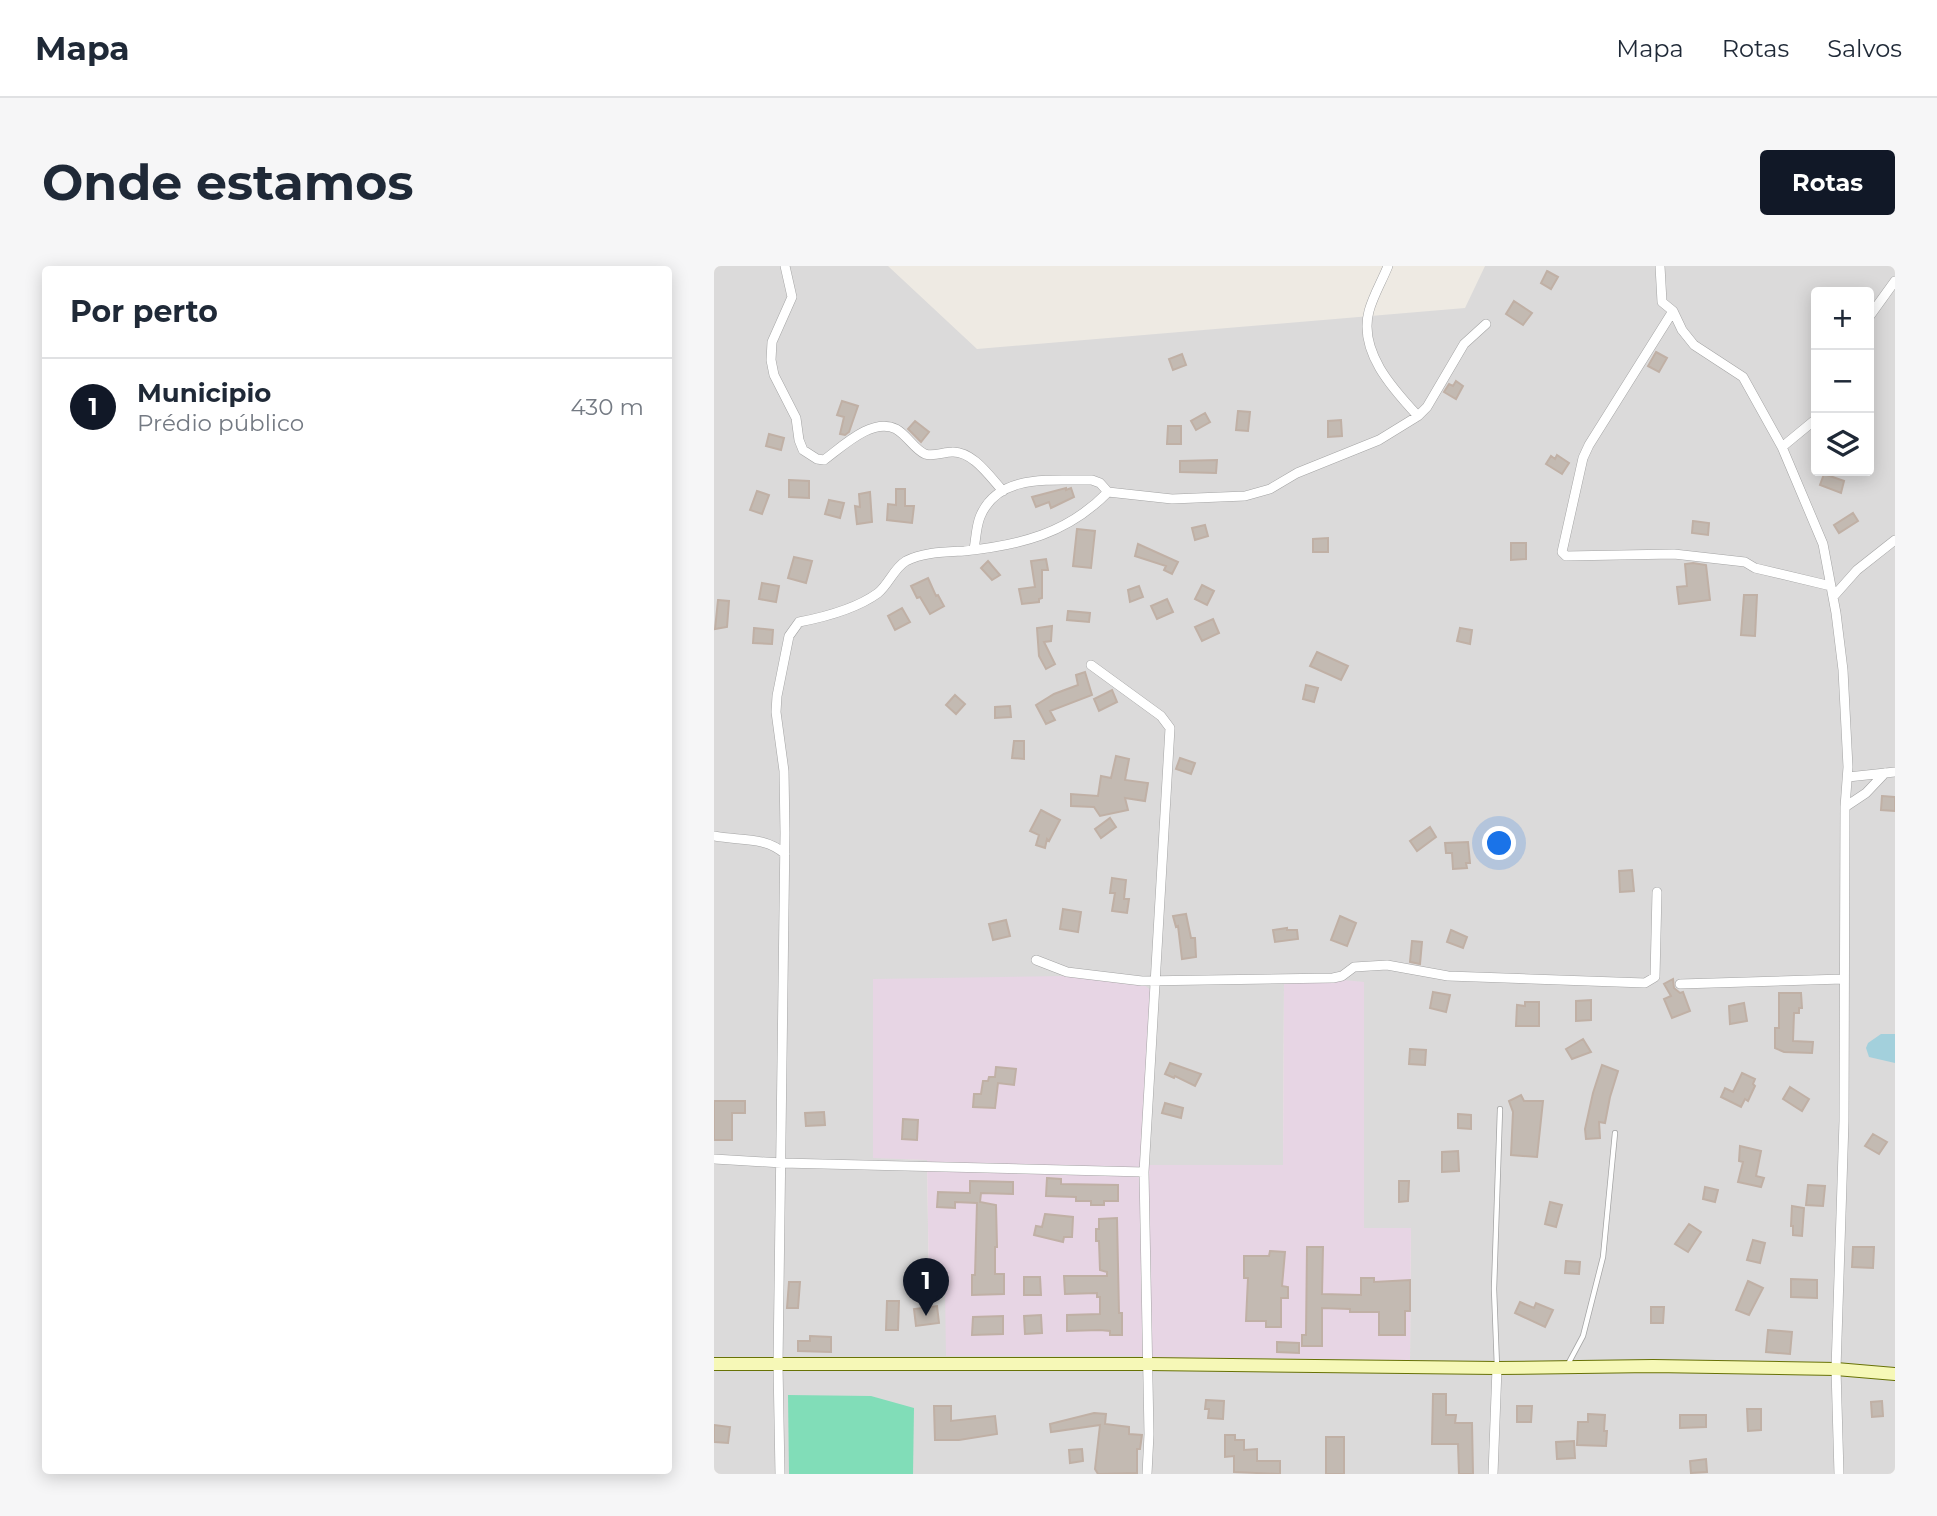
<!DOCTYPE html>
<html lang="pt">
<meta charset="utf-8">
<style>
body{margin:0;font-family:Montserrat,sans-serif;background:#f6f6f7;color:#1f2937}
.controls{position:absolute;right:21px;top:21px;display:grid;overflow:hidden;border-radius:7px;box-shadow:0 4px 18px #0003}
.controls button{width:63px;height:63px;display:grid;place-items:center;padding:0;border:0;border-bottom:2px solid #e0e1e3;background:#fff;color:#1f2937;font:35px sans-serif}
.you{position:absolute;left:786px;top:578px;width:24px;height:24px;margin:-18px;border:5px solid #fff;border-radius:50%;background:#1a73e8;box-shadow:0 0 0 10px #1a73e833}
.badge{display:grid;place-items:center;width:46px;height:46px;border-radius:50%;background:#111827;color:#fff;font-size:23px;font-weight:700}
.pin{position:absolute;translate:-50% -58px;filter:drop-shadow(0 2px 4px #0008)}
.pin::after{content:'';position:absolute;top:37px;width:24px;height:21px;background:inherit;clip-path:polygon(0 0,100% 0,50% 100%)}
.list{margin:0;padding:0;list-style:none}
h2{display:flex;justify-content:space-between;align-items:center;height:91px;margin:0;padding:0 28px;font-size:30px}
h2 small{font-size:23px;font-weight:400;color:#747a83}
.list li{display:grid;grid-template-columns:46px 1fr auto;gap:21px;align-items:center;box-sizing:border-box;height:98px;padding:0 28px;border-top:2px solid #e0e1e3}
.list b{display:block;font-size:26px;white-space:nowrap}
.list p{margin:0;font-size:23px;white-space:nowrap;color:#747a83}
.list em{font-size:23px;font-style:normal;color:#747a83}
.icon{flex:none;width:38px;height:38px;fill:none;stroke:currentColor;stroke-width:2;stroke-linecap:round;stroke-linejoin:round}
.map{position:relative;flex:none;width:1181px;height:1208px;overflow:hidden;border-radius:7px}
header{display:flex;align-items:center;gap:42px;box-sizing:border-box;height:98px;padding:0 35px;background:#fff;border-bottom:2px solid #e0e1e3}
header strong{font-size:33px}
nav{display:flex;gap:38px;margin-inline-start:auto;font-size:24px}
.intro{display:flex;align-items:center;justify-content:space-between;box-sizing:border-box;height:168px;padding:0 42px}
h1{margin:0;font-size:49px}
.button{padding:18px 32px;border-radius:7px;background:#111827;color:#fff;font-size:24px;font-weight:700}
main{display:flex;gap:42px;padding:0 42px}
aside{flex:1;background:#fff;border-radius:7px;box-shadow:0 4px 18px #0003}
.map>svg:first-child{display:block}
.residential{fill:#dbdada;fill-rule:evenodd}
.industrial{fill:#e7d5e4}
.pitch{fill:#81ddb8}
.water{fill:#a3d0dc}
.building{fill:#c3bab2;stroke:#c0b0a5;stroke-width:2}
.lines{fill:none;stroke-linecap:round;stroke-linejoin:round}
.service-casing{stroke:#a4a4a4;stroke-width:6}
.minor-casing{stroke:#a4a4a4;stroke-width:10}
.secondary-casing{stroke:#687206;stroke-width:14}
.service{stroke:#fff;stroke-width:4.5}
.minor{stroke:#fff;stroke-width:9}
.secondary{stroke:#f6f8b7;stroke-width:12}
</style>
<header>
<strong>Mapa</strong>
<nav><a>Mapa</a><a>Rotas</a><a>Salvos</a></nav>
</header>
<div class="intro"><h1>Onde estamos</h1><a class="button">Rotas</a></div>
<main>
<aside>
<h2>Por perto<small></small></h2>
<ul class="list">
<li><span class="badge">1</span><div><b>Municipio</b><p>Prédio público</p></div><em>430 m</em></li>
</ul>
</aside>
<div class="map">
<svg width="1181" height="1208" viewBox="0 0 1181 1208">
<rect width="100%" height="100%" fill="#eeeae3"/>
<path class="residential" d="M0 0H174L263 83 751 42 771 0H1181V1208H0ZM1102 26H1155V205H1102ZM570 715 649 716 650 962H697L696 1094 529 1092 444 1093 425 1090 231 1023H215L213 894 160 892 434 899H569Z"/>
<path class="industrial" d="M353 710 429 718 439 726 434 899H569L570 715 620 713 650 716V962H697L696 1094 529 1092 444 1093 425 1090H232L231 1024 215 1023 213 894 159 892V713Z"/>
<path class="pitch" d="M74 1129 157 1130 200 1142 199 1208H75Z"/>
<path class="water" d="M1167 768H1181V797L1155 791 1152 782 1154 777Z"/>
<path class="building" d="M833 5 844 11 837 23 827 17Z
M800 35 818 47 809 59 792 48Z
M942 86 953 92 945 106 934 100Z
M468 88 472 99 459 104 455 93Z
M742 115 749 120 742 133 730 126 735 118 739 120Z
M128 135 144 140 135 166 131 169 126 168 130 151 123 149Z
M524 145 536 146 534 165 522 164Z
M491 147 496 156 482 164 477 155Z
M627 154 628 170 614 171V155Z
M201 155 215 166 207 176 194 163Z
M454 160H467V178H453Z
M55 168 70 172 67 184 52 180Z
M843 189 855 197 848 208 832 198 837 190 841 193Z
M503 194 502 207 466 206V195Z
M1110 208 1130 215 1127 227 1106 219Z
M75 214 95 215V232L75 231Z
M352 222V224L357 222 360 231 337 242 335 236 322 241 318 231Z
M182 223H191V240H200L198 257 173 254 174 238 182 239Z
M43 225 55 229 48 248 36 244Z
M156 226 158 256 143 258 141 240 146 241 145 228Z
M115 234 130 237 126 252 111 248Z
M1139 247 1144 255 1125 267 1120 259Z
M979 255 995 257 994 269 978 267Z
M491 259 494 270 481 274 478 262Z
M363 263 381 265 377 302 359 300Z
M614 272V286H599V273Z
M797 277H812V293L797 294Z
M424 278 464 296 458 308 450 304 452 300 421 290Z
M80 291 98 295 92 317 74 312Z
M332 293 334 304H328V332L325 333V336L308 338 305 323 321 321 317 295Z
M274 295 286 309 278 314 267 302Z
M979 297 992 299 996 334 965 338 963 321 973 320 971 298Z
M214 312 222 330 224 329 230 340 216 348 206 331 203 332 197 320Z
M48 317 65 320 62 336 45 333Z
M488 319 500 325 493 339 481 333Z
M425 320 429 331 416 336 414 324Z
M1030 329H1043L1041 370 1027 369Z
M453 333 459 346 443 353 437 340Z
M4 334 15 335 13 361 1 363Z
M188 342 196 356 181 364 174 350Z
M354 345 376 347 375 356 353 354Z
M499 353 505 367 488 375 481 361Z
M338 360 337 375 330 376 341 398 332 403 325 390 323 362Z
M40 362 59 364 58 378 39 377Z
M746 362 758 364 756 378 743 375Z
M603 386 634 400 627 414 596 400Z
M371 406 378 429 336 445 341 454 332 458 322 439 340 428 364 419 362 409Z
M592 419 604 422 600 436 589 433Z
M398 424 403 436 385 445 380 433Z
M241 429 251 438 242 448 232 439Z
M296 440 297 451 281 452V441Z
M300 475H310V493L298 492Z
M402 490 415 493 411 514 434 517 431 535 411 532 414 544 386 550 380 541 357 540V528L384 530 387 510 397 512Z
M466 492 481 497 477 508 462 503Z
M1168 530 1181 531V545L1167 544Z
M327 544 346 554 335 575 333 573 331 582 322 579 325 569 316 565Z
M396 552 402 561 387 572 381 563Z
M716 561 722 571 703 585 696 575Z
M754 576 756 597H752L753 602 739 603 738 587H732L731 577Z
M918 604 920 625 906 626 905 605Z
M398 612 412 614 410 633H415L413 647 398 645 401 627H396Z
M349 643 367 646 364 666 346 663Z
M472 648 477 672H481L482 691 468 693 464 660 462 661 459 650Z
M626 650 642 657 633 680 617 674Z
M292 654 296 670 279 674 275 658Z
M573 662V664H583L584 673 561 676 559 664Z
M737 664 753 671 749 682 733 676Z
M698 675 708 676 706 698 696 696Z
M959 713 960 722 966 727 969 726 976 745 958 752 950 733 957 730 950 718Z
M719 726 736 729 732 746 716 742Z
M1065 727H1087L1088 742H1085V747H1080L1079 775 1099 776 1098 787 1070 786 1061 782V762H1065Z
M877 734V754L862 755V735Z
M811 736H825V760H802L803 739 811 740Z
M1030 737 1033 755 1016 758 1015 740Z
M869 773 877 786 858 793 852 783Z
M696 783 712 784 711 799 695 798Z
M456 797 487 808 481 820 461 810 460 812 451 808Z
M888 799 904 805 896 831 891 857 885 856 886 872 872 873 871 863 879 827Z
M282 801 302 803 300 819 284 817 281 842 259 841 260 828H267L269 815H274L275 811H281Z
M1028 807 1041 813 1039 818 1041 820 1034 835 1031 833 1027 841 1007 831 1011 822 1019 826Z
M1076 821 1095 833 1088 845 1069 833Z
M807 829 810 835H829L823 891 797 889 799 846 795 835Z
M0 835H31V847H18V874H0Z
M451 837 469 842 467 852 448 847Z
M110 846 111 859 92 860 91 847Z
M744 848 757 849V863L744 862Z
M189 853 204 854 203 874 188 873Z
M1159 868 1173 876 1165 888 1151 880Z
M1026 880 1047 885 1042 910 1050 912 1047 921 1024 916 1029 896 1025 895Z
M744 885 745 905 728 906V886Z
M333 912 347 913V918L404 919V935H390V939H377V935H362V931L332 930Z
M256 915 299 916V928L267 927 266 936 282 939 283 981H281V1008H290V1028L258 1029V1009H261L263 937 241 936V942L223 941 224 926 256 927Z
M685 915H695L694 935 685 936Z
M1094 919 1111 920 1109 940 1092 939Z
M991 921 1004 924 1001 936 989 933Z
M836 936 848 939 842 961 831 958Z
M1078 940 1090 942 1088 970 1079 969V960H1077Z
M331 948 359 951 358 971H350L349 976 320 969 322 960 328 961Z
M403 952 405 1047H408V1069H396V1065L386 1064 353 1065V1049L386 1048V1031H383V1027L351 1028 350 1010H393V1006L386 1004 385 975H382V963H385V953Z
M975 958 987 966 974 986 961 978Z
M1039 974 1051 977 1046 997 1033 994Z
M593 981H609L608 1028 647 1029V1012H660V1016L696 1014V1045H691V1069H665V1046H636V1043L608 1042V1080H588V1069H592Z
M1139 981H1160L1159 1002 1138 1001Z
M556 985 571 986 568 1020 574 1021V1032H567V1061H552V1055H532L534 1012H530V990H555Z
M852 995 866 996 865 1008 851 1007Z
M310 1011H326L327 1029H310Z
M1077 1013 1103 1014V1032L1077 1031Z
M1034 1015 1049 1022 1035 1049 1022 1044Z
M75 1016H86L84 1042H73Z
M173 1035H185L184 1064H172Z
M806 1036 820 1042 822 1037 839 1044 831 1061 801 1047Z
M223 1040 225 1057 202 1060 200 1043Z
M937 1041H950L949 1057H937Z
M327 1049 328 1067 311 1068 310 1050Z
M289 1050V1068L258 1069 259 1051Z
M1054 1064 1078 1066 1076 1088 1052 1086Z
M96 1070 117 1071V1086L84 1085V1075H96Z
M563 1076 585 1077V1087L563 1086Z
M719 1128H732V1149H742L741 1157H758L759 1208H745L744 1178H718Z
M492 1134 510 1135 509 1153 494 1152 495 1143H491Z
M1168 1135 1169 1150 1158 1151 1157 1136Z
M220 1140H237V1155L281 1150 283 1168 245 1174H221Z
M803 1140H818L817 1156H803Z
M1033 1143H1047V1164L1034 1165Z
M380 1147 392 1148 391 1158 415 1161V1168L428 1169 426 1183H423V1207L384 1208 381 1203 386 1159 337 1166 336 1158Z
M874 1148 891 1149 890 1165H893L892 1180 863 1179 864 1156H874Z
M966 1149H992V1161L966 1162Z
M0 1159 16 1161 14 1177 0 1176Z
M511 1169H521V1174H530V1184L543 1183V1195H566V1208L520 1206V1190L511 1191Z
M612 1171H630V1208H612Z
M860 1175 861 1192 843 1193 842 1176Z
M368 1183 369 1195 356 1197 355 1184Z
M992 1193 993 1206 977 1207 976 1195Z"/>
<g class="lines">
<g class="service-casing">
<path id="service" d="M853 1100 869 1070 889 991 901 867
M783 1101 780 1023 786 843"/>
</g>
<g class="minor-casing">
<path id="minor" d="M71 0 78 31 58 76 57 94 60 109 82 152 85 174 89 184 103 193 110 194C128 181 158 151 182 163 193 169 200 183 211 188 219 191 230 186 238 186 259 185 276 211 289 225
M674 0C668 15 659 30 655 45 644 86 680 124 704 150
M946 0 948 36 959 45 968 64 980 79 1029 111 1068 181 1109 278 1122 347 1129 404 1134 501 1131 541 1130 855 1122 1103 1125 1208
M959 45 875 179 869 192 848 286 852 290 960 288 1031 296 1041 302 1117 320
M1155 51 1181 15
M1068 181 1102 153
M260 283C262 273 262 261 266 251 284 206 340 215 378 214L386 217 394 226 458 233 531 230 556 223 583 207 665 174 704 150 713 141 750 78 772 58
M1119 331 1143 304 1181 274
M377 399 447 450 456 462 430 906 435 1168 433 1208
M1134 511 1181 506
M1131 541 1152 527 1171 507
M0 570C25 575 51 570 71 588
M322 694 353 706 428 715 619 712 628 710 640 701 673 699 734 710 931 717 941 711 943 626
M966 718 1129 713
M0 893 68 897 430 906
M66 1208 64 1099 71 567 70 505 62 446 63 430 75 370 85 356C111 351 142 343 164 327 175 318 180 302 192 295 209 286 231 286 250 285 306 279 353 268 394 226
M779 1208 783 1102"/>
</g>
<g class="secondary-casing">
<path id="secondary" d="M0 1098H434L783 1102 939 1100 1122 1103 1181 1108"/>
</g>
<use href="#service" class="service"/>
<use href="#minor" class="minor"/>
<use href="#secondary" class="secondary"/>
</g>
</svg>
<div class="controls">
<button>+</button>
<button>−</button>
<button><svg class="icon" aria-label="layers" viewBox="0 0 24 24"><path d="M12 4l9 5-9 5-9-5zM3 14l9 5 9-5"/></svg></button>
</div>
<div class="you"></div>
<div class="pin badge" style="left:212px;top:1050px">1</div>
</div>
</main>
